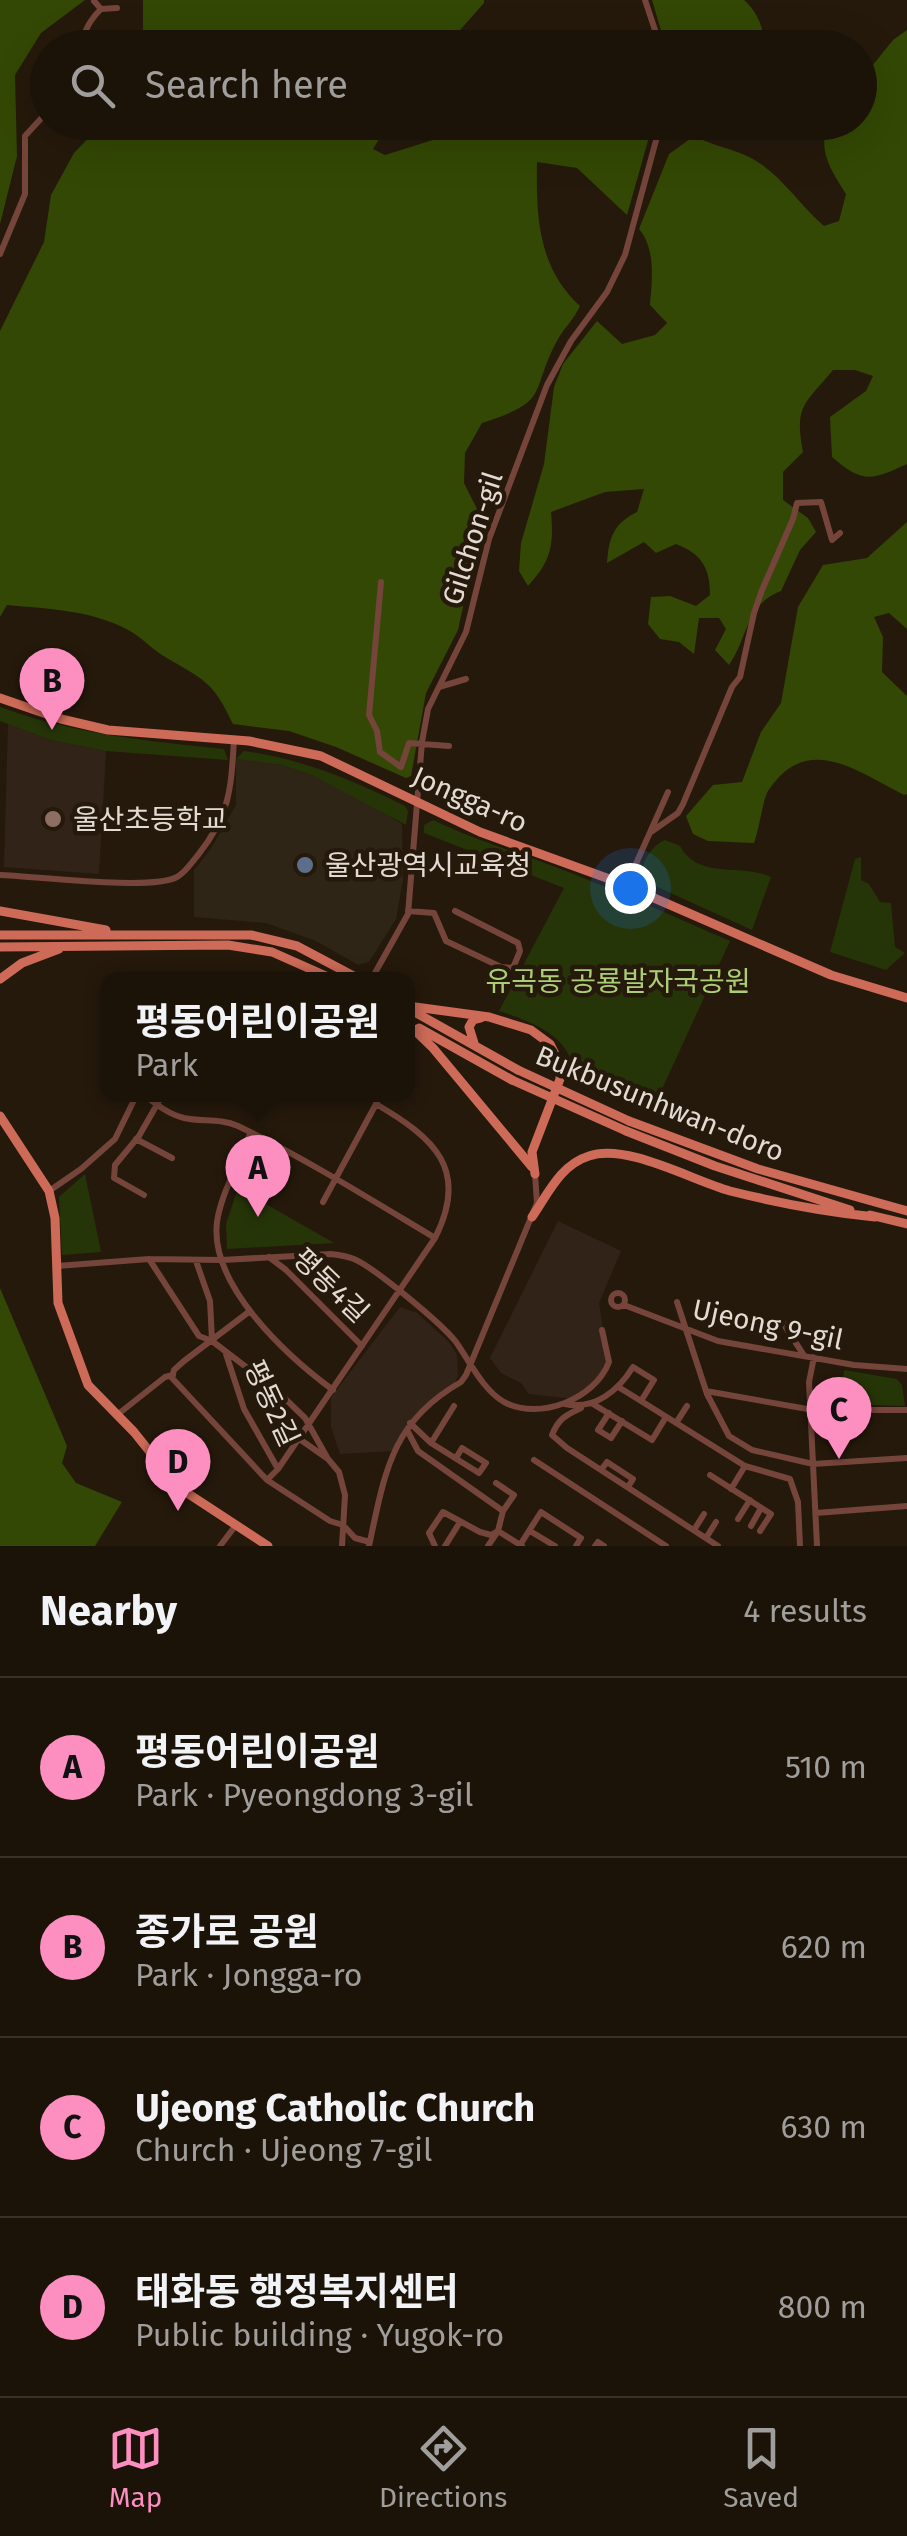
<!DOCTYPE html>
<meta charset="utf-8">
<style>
body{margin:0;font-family:"Fira Sans","Noto Sans KR",sans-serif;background:#251c12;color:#f1f3f6}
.you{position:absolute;left:630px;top:888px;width:35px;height:35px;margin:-25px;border:8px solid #fff;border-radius:50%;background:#1a73e8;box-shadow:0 0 0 15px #1a73e833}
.badge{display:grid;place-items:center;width:65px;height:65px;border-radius:50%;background:#fd8ec0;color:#111;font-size:32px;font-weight:700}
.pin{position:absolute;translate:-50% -82px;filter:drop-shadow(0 2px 5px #0008)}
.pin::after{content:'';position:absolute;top:52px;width:35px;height:30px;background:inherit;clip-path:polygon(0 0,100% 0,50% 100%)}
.popup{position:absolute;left:100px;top:972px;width:315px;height:130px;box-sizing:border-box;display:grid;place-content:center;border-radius:20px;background:#1c1308;filter:drop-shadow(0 2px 8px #0005);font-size:32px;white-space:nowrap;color:#a09e9c}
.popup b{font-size:38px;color:#f1f3f6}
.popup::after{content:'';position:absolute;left:50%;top:100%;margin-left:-20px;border:20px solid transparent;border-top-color:#1c1308}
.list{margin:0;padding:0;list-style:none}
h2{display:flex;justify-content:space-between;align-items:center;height:130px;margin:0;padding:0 40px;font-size:42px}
h2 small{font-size:32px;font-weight:400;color:#a09e9c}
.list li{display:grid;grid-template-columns:65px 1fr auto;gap:30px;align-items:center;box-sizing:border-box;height:180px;padding:0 40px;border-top:2px solid #3a3229}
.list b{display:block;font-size:38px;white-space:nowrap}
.list p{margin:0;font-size:32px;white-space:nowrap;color:#a09e9c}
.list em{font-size:32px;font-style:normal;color:#a09e9c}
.icon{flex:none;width:55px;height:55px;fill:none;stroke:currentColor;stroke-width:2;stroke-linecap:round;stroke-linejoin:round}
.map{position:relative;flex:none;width:907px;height:1546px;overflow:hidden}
.search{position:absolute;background:#1c1308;box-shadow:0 10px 40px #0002;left:30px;right:30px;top:30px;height:110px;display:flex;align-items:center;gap:25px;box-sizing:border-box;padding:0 35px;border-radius:55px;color:#a09e9c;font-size:38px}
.sheet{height:850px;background:#1c1308}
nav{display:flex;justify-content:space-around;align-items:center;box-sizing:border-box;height:140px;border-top:2px solid #3a3229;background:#1c1308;font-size:28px;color:#a09e9c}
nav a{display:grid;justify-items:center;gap:5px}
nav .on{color:#fd8ec0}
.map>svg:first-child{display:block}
.commercial{fill:#2e2516}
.education{fill:#322318}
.green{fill:#263508}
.forest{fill:#334804}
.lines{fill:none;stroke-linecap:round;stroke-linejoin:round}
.minor{stroke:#75453b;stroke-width:6}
.major{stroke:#ce6b58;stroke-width:9}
.major-bridge{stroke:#ce6b58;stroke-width:9}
.education-dot{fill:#8d6e63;stroke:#25190b;stroke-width:4}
.service-dot{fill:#5c6f8a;stroke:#25190b;stroke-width:4}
.labels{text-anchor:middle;stroke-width:9;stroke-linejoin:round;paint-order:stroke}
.street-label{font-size:28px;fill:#e3dad1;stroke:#25190b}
.poi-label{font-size:28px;fill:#e3dad1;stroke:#25190b;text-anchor:start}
.park-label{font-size:28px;fill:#abce75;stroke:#25190b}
</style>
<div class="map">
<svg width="907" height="1546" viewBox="0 0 907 1546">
<rect width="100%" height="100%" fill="#25190b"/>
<path class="commercial" d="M236 759 282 765 314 776 352 794 402 824 403 880 396 919 369 962 358 965 316 941 266 923 194 917V870L210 850 236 805Z"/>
<path class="education" d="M8 724 50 740 106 751 99 874 4 867Z
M558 1221 621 1251 599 1303 608 1367 575 1399 529 1394 521 1383 501 1373 490 1358Z
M400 1307 417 1313 449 1342 457 1355 458 1376 453 1387 432 1400 394 1451 340 1454 331 1427V1397Z"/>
<path class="green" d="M0 707C73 734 147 741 224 749L228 760 106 751 50 740 0 721Z
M244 751C302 759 353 780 405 806L408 811 406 825 314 776 282 765 236 759Z
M433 820C472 839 511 850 550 865 611 888 670 915 730 941L652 1111 574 1081C575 1036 534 1023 499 1011L564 888 424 833V825Z
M665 840 680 846C698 880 741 863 771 877L752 930 642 880C639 866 651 845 665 840Z
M861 857V880L869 884 880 902 891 903 895 947 905 953 886 970 830 952 855 859Z
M85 1174 101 1252 62 1255 59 1197Z
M238 1188 334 1243 227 1249 226 1224Z
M844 1370 897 1379 902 1385 905 1406 840 1404Z"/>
<path class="forest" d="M0 0H85L41 33 15 75 17 156 0 224Z
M143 0H484V3L445 47 143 48Z
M652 0H744C756 10 767 31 762 47H666Z
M907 30V464C871 481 862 483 832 457L830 417 866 391 873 376 855 370H833C805 404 794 405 803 452L783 472V500L808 518 816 532 800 550 781 591C745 605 749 636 729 665L715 650 726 629 719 618H699L694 654 679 642 660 639 648 624 651 597 670 596 696 606 710 595C710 568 702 554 676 544L656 553 644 542 607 563C609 538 613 524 637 512L644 489 605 492 551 512C554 546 551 561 528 586L519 571 521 543 544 464 554 387 563 364 597 321 622 344 655 335 667 323 650 305C652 280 656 249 639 229L669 154 694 136C711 145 730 148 747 156 779 171 798 204 824 226L839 221 846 194C833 173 814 147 831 123L860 122V81L893 40Z
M103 123H389L373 149 385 155 487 123H585L589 126 591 137 599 123H653L627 215 577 168 537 162C536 216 538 268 580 306 574 319 565 327 558 339 528 394 553 400 482 423L465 453 464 483 482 519 458 630 426 693 411 776 406 778 336 747 289 731 233 724C212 679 203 680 162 655 151 648 142 638 130 631 93 610 49 609 7 605L0 617V331L44 242 51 195 74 153Z
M907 522V629L889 613 874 617 883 637 882 672 907 696V794L904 795C855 770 807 732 768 791 763 799 759 830 754 843L708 841 693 834 686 816 713 785 742 782 761 732 781 703 798 607 823 565 867 558Z
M0 1288 67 1446 62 1463 76 1483 122 1502 95 1546H0Z"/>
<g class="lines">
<path class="minor" d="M645 0 661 48
M94 1 101 9
M81 48C84 31 89 21 101 9L117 8
M0 254 25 194V136L48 111
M381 582 369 715 377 731 380 752 401 767 409 743 449 746
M439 687 466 679
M121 813 224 816
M651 832 678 813 683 804 732 687 740 677 754 613 762 590 793 519 797 503 821 502 832 540 840 533
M0 875C35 876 151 891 177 877 185 873 193 861 198 855 230 815 231 789 234 740
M626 886 668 792
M408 911 434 913 446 941 501 967 513 968 520 951 518 943 455 911
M371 980 408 914 422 742 428 709 466 632 489 539 547 385 571 341 607 292 625 255 661 122
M143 1094C156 1104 168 1114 184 1118 202 1122 220 1118 238 1126 306 1159 370 1199 435 1238L278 1469 267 1480
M376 1104 381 1094
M250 1134C240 1162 221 1193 217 1222 209 1285 287 1356 333 1390
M136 1139 172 1158
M49 1191 81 1169 115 1139 137 1094
M144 1195 114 1178 115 1165 139 1136 163 1094
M323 1202 376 1104C434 1138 470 1169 435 1238
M269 1257 286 1270 362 1346
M149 1259 199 1336 212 1341 275 1389 305 1418 328 1459
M196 1261 210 1301 212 1340
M57 1266 149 1259 222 1260 331 1254C339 1255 347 1256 354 1259 375 1268 442 1324 456 1342 470 1362 483 1390 504 1402 540 1421 595 1399 609 1362L602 1330
M611 1300a7 7 0 1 1 14 0a7 7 0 1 1-14 0Z
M677 1302 707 1394 729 1436 752 1450 813 1464 907 1458
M624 1305 718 1341 854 1365 907 1369
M250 1311 184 1361 174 1370 172 1378 267 1480 330 1521 343 1525 355 1538 370 1542
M783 1323 803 1354
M226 1354 244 1409 278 1469
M814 1357 809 1382 817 1546
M706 1391 813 1410H907
M260 1398 298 1438 328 1459 339 1472 345 1495 342 1546
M641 1401 745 1466 790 1479 798 1502 800 1546
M565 1404C595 1410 618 1391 633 1367L654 1380 641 1401 620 1388
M593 1404 652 1440 666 1417
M581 1408C566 1415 558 1419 552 1435L567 1448 718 1546
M609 1413 598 1430 611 1438 622 1421
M117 1415 165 1377 173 1375
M410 1423 431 1443 479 1473 486 1463 462 1448 456 1458
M676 1423 687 1406
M407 1430 418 1451 503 1511 498 1531 488 1546
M431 1443 454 1406
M534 1460 666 1546
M601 1470 607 1462 633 1479 628 1487
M710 1475 771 1514 760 1531
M496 1483 514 1495 503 1511
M731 1489 745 1466
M816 1513 907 1506
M738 1519 750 1500
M751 1526 761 1508
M694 1530 704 1514
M530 1531 555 1546
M706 1538 716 1522
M520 1545 541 1512 581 1538 576 1546
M220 1546 236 1525
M369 1546C385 1472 391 1422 461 1382L466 1375 537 1203 535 1174
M435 1546 429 1533 443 1512 480 1532 491 1535 498 1531 522 1546
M445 1546 460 1522
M595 1546 598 1542 604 1546"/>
<path class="major" d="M0 698 61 719 108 730 249 741 321 756 480 832 615 881 831 975 907 998
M0 911 106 930
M0 935H251L297 946 361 980
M0 947 228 945 272 952 335 980
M0 979 22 963 59 949
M408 1006 489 1017 531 1030 550 1044 560 1064V1079L532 1152 535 1174
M411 1010 518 1070
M408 1024 433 1048 532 1167
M419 1028 512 1080
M474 1043 469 1027 473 1020 481 1018
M0 1116 49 1191 55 1218 58 1303 88 1385 134 1432 178 1487 268 1546
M629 1121 758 1169 907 1211
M626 1131 715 1166 850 1210
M870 1215 907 1224
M532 1217C548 1194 560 1165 589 1156 627 1143 691 1180 730 1191 778 1203 826 1212 875 1217"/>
<path class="major-bridge" d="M518 1070 629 1121
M512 1080 626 1131"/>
</g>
<circle class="education-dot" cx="53" cy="819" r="10"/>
<circle class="service-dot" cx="305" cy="865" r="10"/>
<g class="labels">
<g class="street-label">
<text transform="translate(472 538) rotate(-72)" y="10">Gilchon-gil</text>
<text transform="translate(470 799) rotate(24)" y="10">Jongga-ro</text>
<text transform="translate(660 1103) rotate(22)" y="10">Bukbusunhwan-doro</text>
<text transform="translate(331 1285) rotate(44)" y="10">평동4길</text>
<text transform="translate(768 1324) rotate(12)" y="10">Ujeong 9-gil</text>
<text transform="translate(272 1403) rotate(65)" y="10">평동2길</text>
</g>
<g class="poi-label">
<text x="73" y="829">울산초등학교</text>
<text x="325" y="875">울산광역시교육청</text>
</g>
<g class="park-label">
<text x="618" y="991">유곡동 공룡발자국공원</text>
</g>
</g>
</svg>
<div class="you"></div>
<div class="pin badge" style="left:258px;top:1217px">A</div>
<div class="popup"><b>평동어린이공원</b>Park</div>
<div class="pin badge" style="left:52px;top:730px">B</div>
<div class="pin badge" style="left:839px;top:1459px">C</div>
<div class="pin badge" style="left:178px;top:1511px">D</div>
<div class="search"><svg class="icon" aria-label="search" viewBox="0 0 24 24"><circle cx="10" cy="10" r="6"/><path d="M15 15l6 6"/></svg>Search here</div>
</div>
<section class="sheet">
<h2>Nearby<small>4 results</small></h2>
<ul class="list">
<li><span class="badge">A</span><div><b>평동어린이공원</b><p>Park · Pyeongdong 3-gil</p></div><em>510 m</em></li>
<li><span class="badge">B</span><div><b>종가로 공원</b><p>Park · Jongga-ro</p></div><em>620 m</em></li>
<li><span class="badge">C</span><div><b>Ujeong Catholic Church</b><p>Church · Ujeong 7-gil</p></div><em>630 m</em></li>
<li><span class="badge">D</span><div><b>태화동 행정복지센터</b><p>Public building · Yugok-ro</p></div><em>800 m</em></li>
</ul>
</section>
<nav>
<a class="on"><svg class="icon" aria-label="map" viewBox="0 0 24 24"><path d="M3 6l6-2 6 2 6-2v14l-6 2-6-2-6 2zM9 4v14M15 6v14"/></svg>Map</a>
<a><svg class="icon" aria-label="directions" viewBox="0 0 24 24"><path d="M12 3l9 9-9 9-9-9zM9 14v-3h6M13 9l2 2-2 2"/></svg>Directions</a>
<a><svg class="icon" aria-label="saved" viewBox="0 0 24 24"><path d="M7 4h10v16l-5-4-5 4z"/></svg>Saved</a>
</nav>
